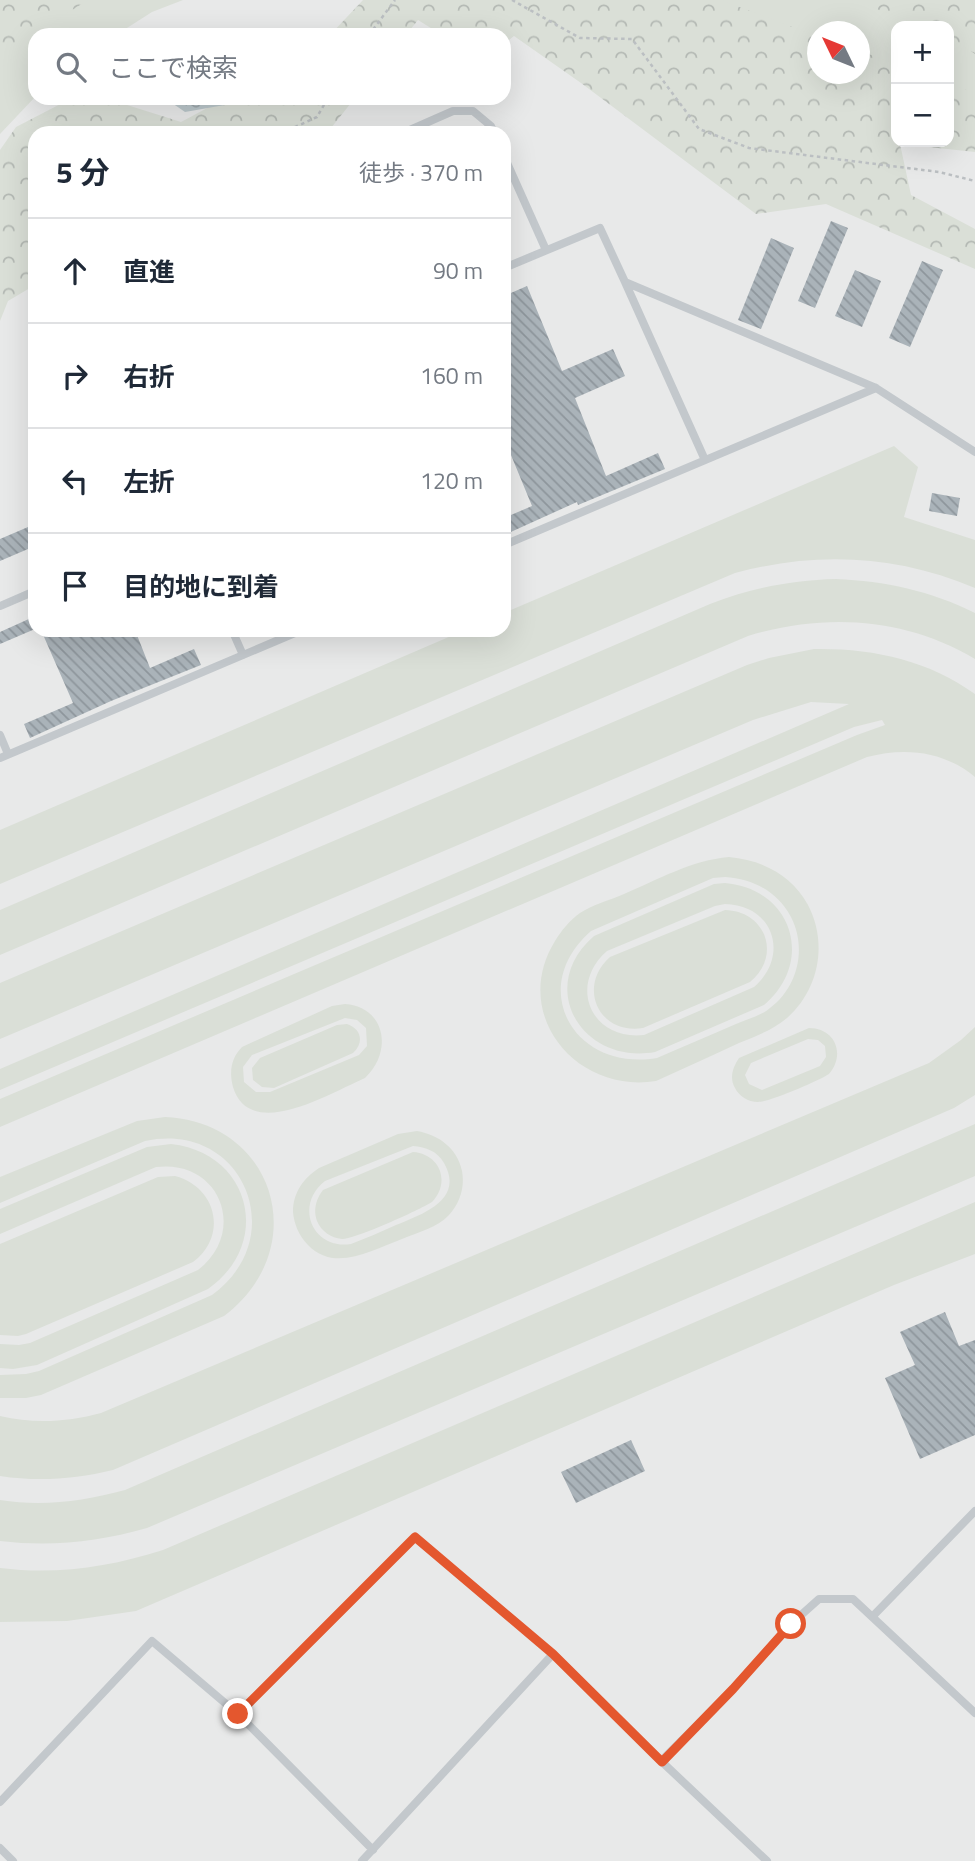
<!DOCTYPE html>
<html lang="ja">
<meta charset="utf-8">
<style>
body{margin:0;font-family:"Titillium Web","Noto Sans JP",sans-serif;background:#f2f2f3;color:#1f2937}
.controls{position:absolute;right:21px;top:21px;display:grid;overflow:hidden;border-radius:14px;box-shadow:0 7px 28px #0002}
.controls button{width:63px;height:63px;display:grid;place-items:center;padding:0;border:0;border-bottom:2px solid #e0e1e3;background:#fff;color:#1f2937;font:35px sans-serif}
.compass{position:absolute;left:807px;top:21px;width:63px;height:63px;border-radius:50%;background:#fff;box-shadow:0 7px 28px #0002;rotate:313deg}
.stop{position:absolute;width:21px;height:21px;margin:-16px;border:5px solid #e4572e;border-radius:50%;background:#fff}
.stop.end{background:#e4572e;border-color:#fff;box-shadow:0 2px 7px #0008}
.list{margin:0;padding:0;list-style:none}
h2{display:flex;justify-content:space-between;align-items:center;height:91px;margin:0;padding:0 28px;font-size:30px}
h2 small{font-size:23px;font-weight:400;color:#747a83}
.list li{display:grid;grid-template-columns:46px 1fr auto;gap:21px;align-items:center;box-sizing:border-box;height:105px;padding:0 28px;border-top:2px solid #e0e1e3}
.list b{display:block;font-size:26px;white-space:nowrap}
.list em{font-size:23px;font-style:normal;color:#747a83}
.icon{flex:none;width:38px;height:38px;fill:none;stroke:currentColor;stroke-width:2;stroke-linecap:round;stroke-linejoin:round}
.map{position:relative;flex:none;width:975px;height:1861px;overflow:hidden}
.search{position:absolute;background:#fff;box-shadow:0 7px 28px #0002;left:28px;top:28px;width:483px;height:77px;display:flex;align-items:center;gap:18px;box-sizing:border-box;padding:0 24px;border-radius:21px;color:#747a83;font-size:26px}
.panel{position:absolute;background:#fff;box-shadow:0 7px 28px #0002;left:28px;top:126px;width:483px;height:511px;border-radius:21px}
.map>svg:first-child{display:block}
.built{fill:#e8e9e9;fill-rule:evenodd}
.forest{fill:url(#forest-crowns);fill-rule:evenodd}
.garden{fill:#dadfd7;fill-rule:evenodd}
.water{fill:url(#water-ripples)}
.building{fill:url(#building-back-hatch)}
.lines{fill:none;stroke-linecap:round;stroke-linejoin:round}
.path{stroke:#bbbfc2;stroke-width:2.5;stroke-dasharray:3.5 3.5;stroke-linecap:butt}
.lane{stroke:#c3c8cc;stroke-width:8}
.route{stroke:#e4572e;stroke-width:9}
</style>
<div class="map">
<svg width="975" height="1861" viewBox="0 0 975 1861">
<defs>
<pattern id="forest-crowns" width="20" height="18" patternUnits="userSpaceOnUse" patternTransform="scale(1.75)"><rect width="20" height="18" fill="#dadfd7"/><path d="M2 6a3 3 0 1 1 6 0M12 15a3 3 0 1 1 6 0" fill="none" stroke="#b4b9b4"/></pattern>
<pattern id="water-ripples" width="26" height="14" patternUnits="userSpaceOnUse" patternTransform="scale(1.75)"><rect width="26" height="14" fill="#bbc7cb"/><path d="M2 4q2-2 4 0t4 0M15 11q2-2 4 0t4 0" fill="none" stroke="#9ca6aa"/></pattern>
<pattern id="building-back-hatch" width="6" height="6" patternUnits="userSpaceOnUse" patternTransform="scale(1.75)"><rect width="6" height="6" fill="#aab3b9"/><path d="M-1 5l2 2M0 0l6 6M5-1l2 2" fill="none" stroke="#8e969c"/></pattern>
</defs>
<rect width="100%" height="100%" fill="#fafaf8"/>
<path class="built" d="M137 0H770L818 32V74H860L896 142H949L975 80V1861H0V105L35 71V98H504V35H79ZM35 133H504V630H35Z"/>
<path class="forest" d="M0 0H103L71 35H35V75L0 113Z
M363 0H975V152L900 144 911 195 975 229V269L826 204 756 214 581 83 514 36 504 44V35H442L418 20 406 35H330ZM896 26H949V142H896ZM818 32H860V74H818Z
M72 98H105L181 122 226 98H355L327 133H35V285L8 301 0 321V150L16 127Z"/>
<path class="garden" d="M88 0H183L152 12 116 35H40L61 17Z
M721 0H852L923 26H896V64L860 51V32H818L817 36Z
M949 36 975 54V93L949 84Z
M35 39V97L0 134V69Z
M894 446 918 467 904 517 975 540V588C897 555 817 551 735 573L0 884V830L465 630H504V613Z
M836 579C885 581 931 591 975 613V659C904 617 825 613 748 636L0 955V910L710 604C752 588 792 580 836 579Z
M814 649C872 648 928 660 975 694V777C944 751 905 747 867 757L0 1127V1099L857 735 885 725 882 720 854 727 0 1090V1069L849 704 811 702 753 720 0 1039V983L747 665 769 658Z
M729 857C762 860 792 875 808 905 828 943 819 990 787 1018 773 1030 756 1036 739 1043 712 1056 684 1068 656 1081 576 1094 510 1014 555 941 561 931 570 920 580 913 592 905 610 900 624 894 657 880 692 860 729 857ZM725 877C753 879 777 891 791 917 807 948 798 987 770 1008 761 1016 747 1019 736 1024 710 1035 683 1047 657 1058 574 1072 526 988 591 931L713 878Z
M725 883C793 889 815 962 764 1005L655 1052C582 1065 535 987 594 936L714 884ZM725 904C774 905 790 956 754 987L644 1035C592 1041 567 986 607 951L715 906Z
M725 910C766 911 782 956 750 982L643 1028C598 1035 577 986 610 957Z
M345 1004C386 1007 393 1052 365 1078 332 1092 250 1143 233 1087 229 1072 231 1058 242 1047L332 1006ZM345 1018 357 1020 366 1028 367 1046 359 1055 270 1092H256L244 1082 243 1067 252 1055Z
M347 1024C362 1029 364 1043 353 1053L274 1088 262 1087 253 1080 252 1068 260 1058 337 1025Z
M975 1027V1095L954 1108 113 1470C75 1479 39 1482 0 1476V1416C34 1424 68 1422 101 1413L929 1063 961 1040Z
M809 1028C835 1028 846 1054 829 1074 818 1081 770 1102 758 1102 748 1102 739 1096 735 1088 729 1078 733 1067 739 1058ZM808 1039 818 1040 825 1046 826 1057 820 1066 762 1090 749 1084 745 1075 751 1063Z
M165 1117C276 1122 313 1249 224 1316L41 1395 26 1398H0V1375L26 1374 39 1371 212 1295C292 1237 243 1120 145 1141L0 1203V1177L137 1121Z
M975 1124V1176L147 1528C98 1542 51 1547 0 1541V1500C43 1507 84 1501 125 1490Z
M417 1131C439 1135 457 1148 462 1171 465 1187 460 1203 449 1215 437 1228 418 1232 402 1239 372 1250 335 1273 308 1245 299 1236 294 1224 293 1212 293 1192 304 1178 319 1168L398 1134ZM413 1146C426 1147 437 1151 444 1163 465 1200 422 1214 396 1225 381 1232 366 1238 351 1244 312 1250 294 1205 325 1181Z
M171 1144C251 1153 273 1243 208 1289L37 1365 13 1369 0 1368V1344L19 1345 30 1343 198 1270C248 1231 220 1159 156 1167L0 1234V1209L147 1147Z
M413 1152C440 1154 451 1182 432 1202 419 1210 356 1239 342 1239 331 1238 321 1231 317 1221 313 1210 316 1199 323 1190Z
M175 1176C217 1187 228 1236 193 1262L26 1334 18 1336 0 1335V1244L158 1177Z
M975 1202V1254L894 1285 136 1611 67 1621 0 1622V1568C56 1575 110 1567 163 1550Z"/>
<path class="water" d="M175 98H265L185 112 172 103Z"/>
<path class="building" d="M831 221 848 228 815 308 798 301Z
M771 238 794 248 761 329 738 320Z
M922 261 943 270 910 347 889 338Z
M855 270 881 281 862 327 835 316Z
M527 286 562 371 613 349 625 376 575 398 606 476 658 453 665 469 578 505 577 502 504 535V518L532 506 504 438V296Z
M932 493 960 498 957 516 929 511Z
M35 524V546L0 561V539Z
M31 618 35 629 0 644V632Z
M41 630H135L150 668 194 649 201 665 111 701 30 738 24 724 73 703Z
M945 1312 959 1346 975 1340V1435L920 1459 885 1378 915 1365 900 1332Z
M631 1440 645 1471 576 1503 561 1472Z"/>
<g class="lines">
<path class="path" d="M512 0 580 38 632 39 699 129 749 148 939 172 975 181
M369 35 395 0
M282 133 317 117 328 98"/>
<path class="lane" d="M403 133 453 111H473L491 126 494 133
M504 156 546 250
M504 268 600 228 625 282 876 388 975 452
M625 282 705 460
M504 545 876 388
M0 606 35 591
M232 630 243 655
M0 735 8 754
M0 758 302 630
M872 1617 975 1511
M238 1714 415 1537 553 1654 661 1761 767 1861
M661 1761 733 1689 791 1624 819 1599H853L975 1713
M0 1802 152 1641 238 1714 373 1850
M0 1848 13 1861
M362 1861 553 1654"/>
</g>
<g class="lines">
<path class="route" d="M238 1714 415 1537 553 1654 662 1762 733 1689 791 1624"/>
</g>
</svg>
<div class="controls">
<button>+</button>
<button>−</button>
</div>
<svg class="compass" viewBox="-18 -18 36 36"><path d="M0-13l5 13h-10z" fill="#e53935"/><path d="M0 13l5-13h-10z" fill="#747a83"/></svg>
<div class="stop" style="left:791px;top:1624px"></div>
<div class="stop end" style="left:238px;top:1714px"></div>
<div class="search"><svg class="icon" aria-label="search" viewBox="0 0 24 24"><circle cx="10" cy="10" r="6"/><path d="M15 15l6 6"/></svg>ここで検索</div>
<section class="panel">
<h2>5 分<small>徒歩 · 370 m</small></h2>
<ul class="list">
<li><svg class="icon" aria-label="ahead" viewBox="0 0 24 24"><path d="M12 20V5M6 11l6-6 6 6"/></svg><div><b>直進</b></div><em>90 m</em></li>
<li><svg class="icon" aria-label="right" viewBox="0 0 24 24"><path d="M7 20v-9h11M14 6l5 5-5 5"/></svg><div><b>右折</b></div><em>160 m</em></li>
<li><svg class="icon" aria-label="left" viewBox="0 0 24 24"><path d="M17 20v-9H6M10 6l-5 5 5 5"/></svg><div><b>左折</b></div><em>120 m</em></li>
<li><svg class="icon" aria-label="arrive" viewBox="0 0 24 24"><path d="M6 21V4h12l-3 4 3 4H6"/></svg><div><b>目的地に到着</b></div></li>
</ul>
</section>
</div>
